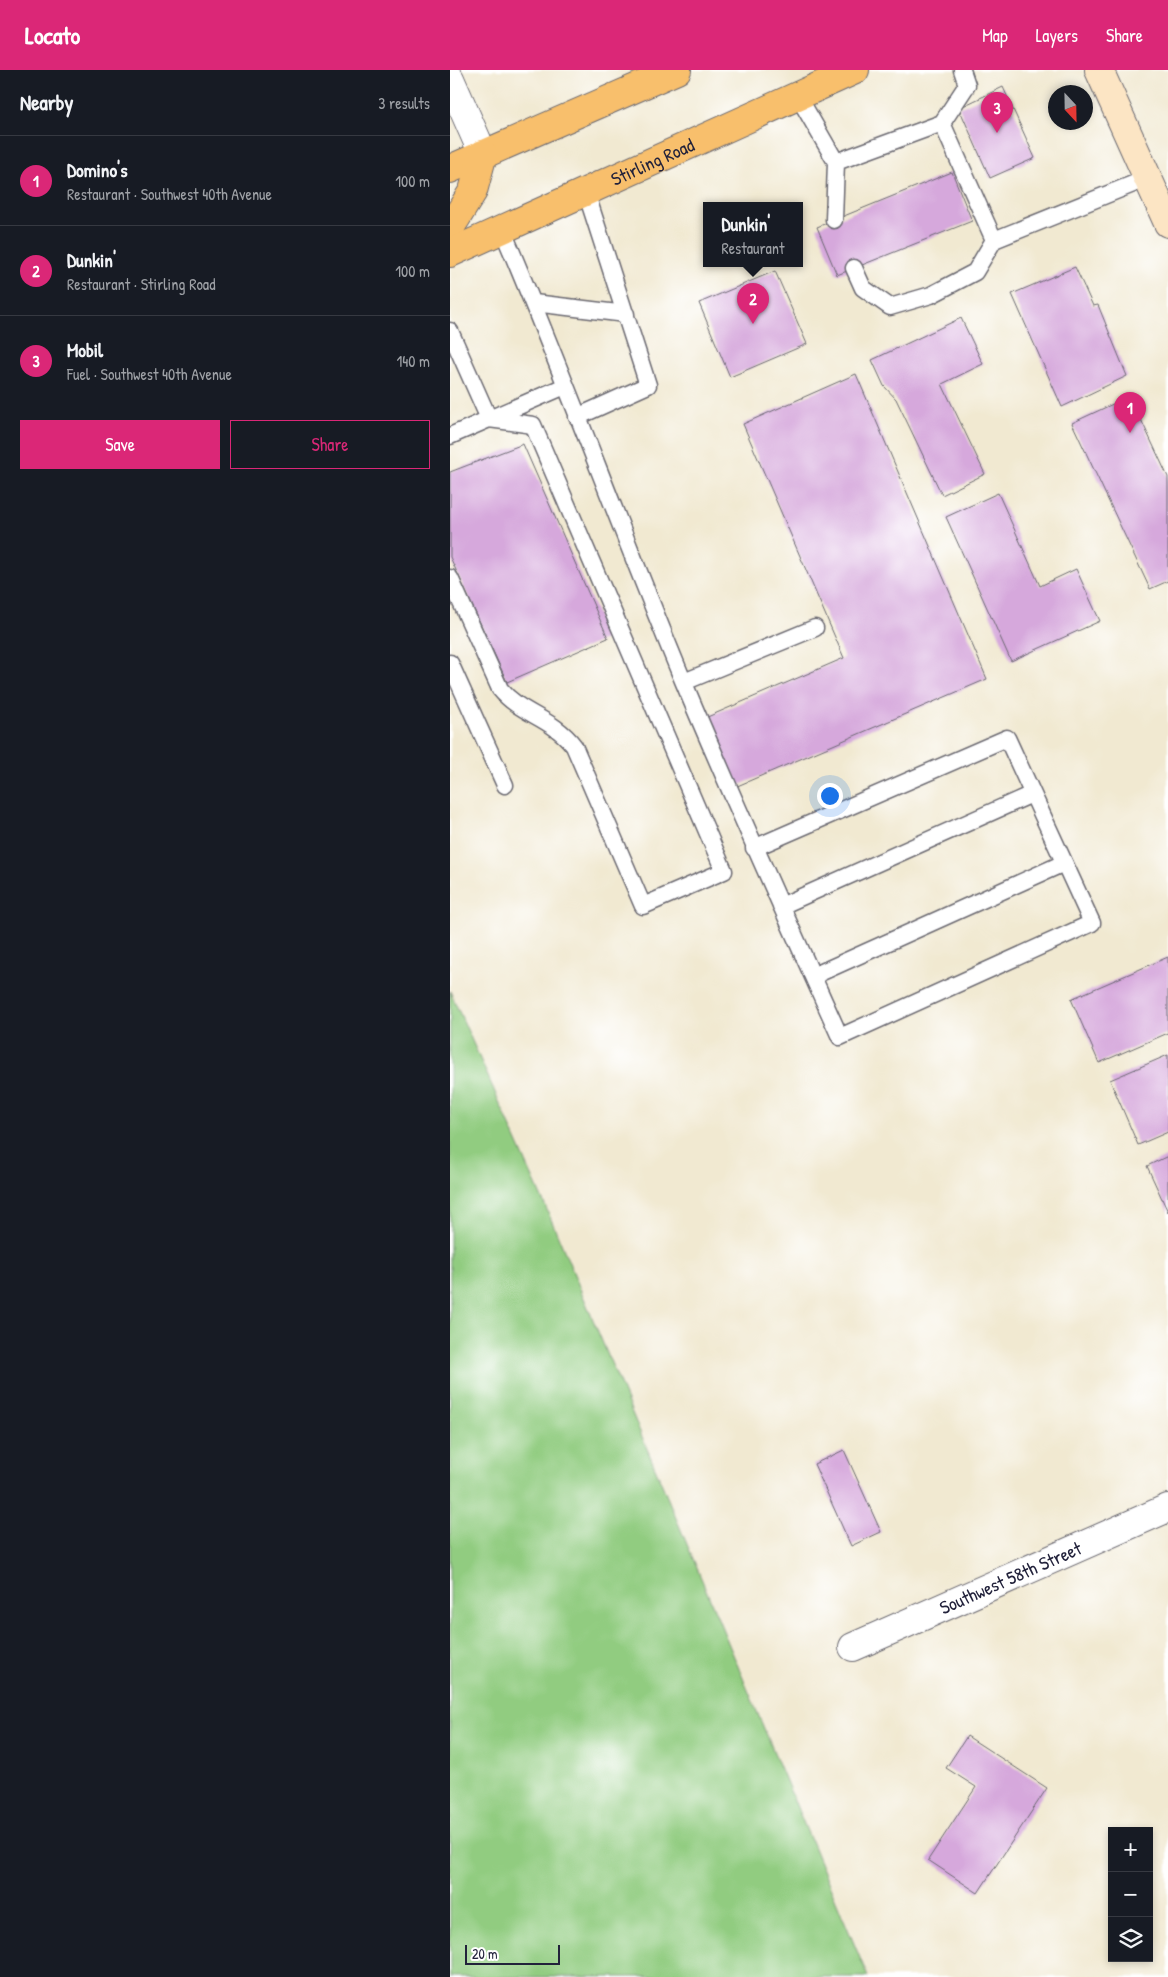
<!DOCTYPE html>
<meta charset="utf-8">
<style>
body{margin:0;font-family:"Patrick Hand",sans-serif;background:#242831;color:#f1f3f6}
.controls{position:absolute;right:15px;bottom:15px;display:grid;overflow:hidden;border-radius:0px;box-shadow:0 2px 8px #0003}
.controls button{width:45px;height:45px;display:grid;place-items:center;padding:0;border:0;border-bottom:1px solid #363941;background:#171b24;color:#f1f3f6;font:25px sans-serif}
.compass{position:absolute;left:598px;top:15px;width:45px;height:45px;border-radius:50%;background:#171b24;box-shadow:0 2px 8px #0003;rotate:158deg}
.scale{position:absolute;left:15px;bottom:12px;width:95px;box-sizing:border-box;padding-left:5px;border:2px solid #22223b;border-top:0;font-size:14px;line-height:18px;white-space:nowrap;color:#22223b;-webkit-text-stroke:4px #fff;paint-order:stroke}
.you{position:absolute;left:379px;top:725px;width:18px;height:18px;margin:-12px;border:4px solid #fff;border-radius:50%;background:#1a73e8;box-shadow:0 0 0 8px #1a73e833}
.badge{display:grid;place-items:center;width:32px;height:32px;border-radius:50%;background:#db2777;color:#fff;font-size:16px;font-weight:700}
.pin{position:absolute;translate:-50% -41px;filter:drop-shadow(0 1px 2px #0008)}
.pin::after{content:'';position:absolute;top:26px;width:18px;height:15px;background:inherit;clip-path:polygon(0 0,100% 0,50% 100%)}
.popup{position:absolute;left:253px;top:132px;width:100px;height:65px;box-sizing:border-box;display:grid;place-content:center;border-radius:0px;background:#171b24;filter:drop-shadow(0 1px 4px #0005);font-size:16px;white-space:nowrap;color:#9ea1a6}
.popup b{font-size:19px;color:#f1f3f6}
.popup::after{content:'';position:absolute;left:50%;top:100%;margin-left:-10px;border:10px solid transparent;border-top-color:#171b24}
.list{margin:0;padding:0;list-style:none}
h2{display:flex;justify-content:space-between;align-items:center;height:65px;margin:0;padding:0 20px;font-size:21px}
h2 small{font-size:16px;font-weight:400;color:#9ea1a6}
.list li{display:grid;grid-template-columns:32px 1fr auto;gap:15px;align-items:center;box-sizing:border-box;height:90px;padding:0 20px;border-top:1px solid #363941}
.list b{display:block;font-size:19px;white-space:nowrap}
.list p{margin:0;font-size:16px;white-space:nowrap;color:#9ea1a6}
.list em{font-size:16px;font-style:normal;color:#9ea1a6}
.actions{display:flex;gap:10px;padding:15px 20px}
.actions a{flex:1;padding:11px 0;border:1px solid #db2777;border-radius:0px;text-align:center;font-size:18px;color:#db2777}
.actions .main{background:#db2777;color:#fff}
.icon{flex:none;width:28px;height:28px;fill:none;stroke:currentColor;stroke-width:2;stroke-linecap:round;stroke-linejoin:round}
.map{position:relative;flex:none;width:718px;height:1907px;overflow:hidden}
header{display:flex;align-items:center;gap:30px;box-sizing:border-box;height:70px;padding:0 25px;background:#db2777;color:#fff}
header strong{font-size:24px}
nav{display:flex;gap:28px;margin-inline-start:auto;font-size:18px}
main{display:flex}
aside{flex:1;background:#171b24}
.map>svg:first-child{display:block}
.green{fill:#91cc80;stroke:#5a775e}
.building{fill:#d6a8dc}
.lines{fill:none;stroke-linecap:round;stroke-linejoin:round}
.lane-casing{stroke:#6a6870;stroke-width:19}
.street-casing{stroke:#6a6870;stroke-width:30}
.secondary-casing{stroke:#6a6870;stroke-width:30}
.primary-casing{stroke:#6a6870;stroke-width:30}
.lane{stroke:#fff;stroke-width:16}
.street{stroke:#fff;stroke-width:28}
.secondary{stroke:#fce5c4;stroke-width:28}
.primary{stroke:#f8bf6c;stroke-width:28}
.labels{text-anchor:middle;stroke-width:4;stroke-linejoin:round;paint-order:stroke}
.street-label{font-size:19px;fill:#22223b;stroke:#fff}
</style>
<header>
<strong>Locato</strong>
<nav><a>Map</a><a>Layers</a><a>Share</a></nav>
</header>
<main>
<aside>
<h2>Nearby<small>3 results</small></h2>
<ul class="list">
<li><span class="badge">1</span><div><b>Domino's</b><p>Restaurant · Southwest 40th Avenue</p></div><em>100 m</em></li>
<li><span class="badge">2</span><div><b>Dunkin'</b><p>Restaurant · Stirling Road</p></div><em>100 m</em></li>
<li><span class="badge">3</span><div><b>Mobil</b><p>Fuel · Southwest 40th Avenue</p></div><em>140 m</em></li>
</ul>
<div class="actions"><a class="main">Save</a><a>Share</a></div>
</aside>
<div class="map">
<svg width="718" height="1907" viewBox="0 0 718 1907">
<rect width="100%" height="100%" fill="#fff"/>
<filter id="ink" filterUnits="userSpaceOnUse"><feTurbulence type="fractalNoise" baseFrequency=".02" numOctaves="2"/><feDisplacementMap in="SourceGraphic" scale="10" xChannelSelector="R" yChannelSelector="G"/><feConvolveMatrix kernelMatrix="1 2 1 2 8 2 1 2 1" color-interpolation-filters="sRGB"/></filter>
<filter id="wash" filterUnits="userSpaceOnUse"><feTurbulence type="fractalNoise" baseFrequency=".0096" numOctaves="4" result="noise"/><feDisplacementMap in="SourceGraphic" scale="20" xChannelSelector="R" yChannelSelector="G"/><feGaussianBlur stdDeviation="1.12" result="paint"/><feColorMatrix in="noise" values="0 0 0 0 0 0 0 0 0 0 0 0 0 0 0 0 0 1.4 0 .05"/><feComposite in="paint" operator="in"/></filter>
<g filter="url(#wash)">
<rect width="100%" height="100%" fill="#f1e9d1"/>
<path class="green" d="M0 921 98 1142 418 1907H0Z"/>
<g id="blocks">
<path class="building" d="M553 17 585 88 540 108 509 38Z
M502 102 522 151 387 205 367 157Z
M625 197 643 236 648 235 677 306 612 337 562 224Z
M325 201 357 274 280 307 249 233Z
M511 248 533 294 492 314 535 404 492 425 446 329 434 316 422 290Z
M406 304 537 609 285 717 255 648 394 588 293 354Z
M680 326 718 407V511L700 519 622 353Z
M73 374 158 568 57 612 0 487V402Z
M548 423 590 516 626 499 650 551 561 591 496 447Z
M718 887V963L649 993 621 929Z
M718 985V1062L688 1075 660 1010Z
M718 1086V1142L697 1096Z
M394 1380 431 1462 401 1476 364 1394Z
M517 1666 597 1718 528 1823 478 1790 526 1717 496 1698Z"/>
</g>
</g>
<g filter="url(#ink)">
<use href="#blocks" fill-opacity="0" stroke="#6a6870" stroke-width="1"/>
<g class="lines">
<g class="lane-casing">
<path id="lane" d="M348 26 386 92 492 53 544 170 698 108
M492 53 517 15 512 0
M384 150 386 92
M52 159C116 309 171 462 234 613 284 732 337 849 390 967L642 853 557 668 304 778
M404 198 413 218 440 237 481 225 525 202 544 170
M84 233 176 244
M0 261 39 349
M127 347 198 315 136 122
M0 366 115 316
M0 508 50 619C71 645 102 647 124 676L193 836 274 801 83 355 39 349
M0 593 55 715
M234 612 365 558
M331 836 582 724
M363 906 614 793"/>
</g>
<g class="street-casing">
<g id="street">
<path d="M0 9 33 84"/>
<path id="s1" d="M403 1577 718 1438"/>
</g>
</g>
<g class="secondary-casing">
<path id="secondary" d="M649 0 718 153"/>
</g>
<g class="primary-casing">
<g id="primary">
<path d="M0 99 227 0"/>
<path d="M0 158 23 121 33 84"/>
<path id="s2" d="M0 183 405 0"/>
</g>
</g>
<use href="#lane" class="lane"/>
<use href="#street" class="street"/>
<use href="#secondary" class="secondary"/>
<use href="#primary" class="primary"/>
</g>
</g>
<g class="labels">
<g class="street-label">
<text dy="7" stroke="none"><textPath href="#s2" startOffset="222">Stirling Road</textPath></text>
<text dy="7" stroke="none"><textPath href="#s1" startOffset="172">Southwest 58th Street</textPath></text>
</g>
</g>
</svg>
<div class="controls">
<button>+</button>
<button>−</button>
<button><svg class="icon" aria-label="layers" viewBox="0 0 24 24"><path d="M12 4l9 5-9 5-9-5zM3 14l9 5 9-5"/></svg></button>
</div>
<svg class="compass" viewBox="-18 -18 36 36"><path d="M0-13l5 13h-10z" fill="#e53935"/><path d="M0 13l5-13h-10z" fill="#9ea1a6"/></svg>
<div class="scale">20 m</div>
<div class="you"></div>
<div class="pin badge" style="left:680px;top:363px">1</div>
<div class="pin badge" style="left:303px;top:254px">2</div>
<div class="popup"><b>Dunkin'</b>Restaurant</div>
<div class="pin badge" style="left:547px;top:63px">3</div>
</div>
</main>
